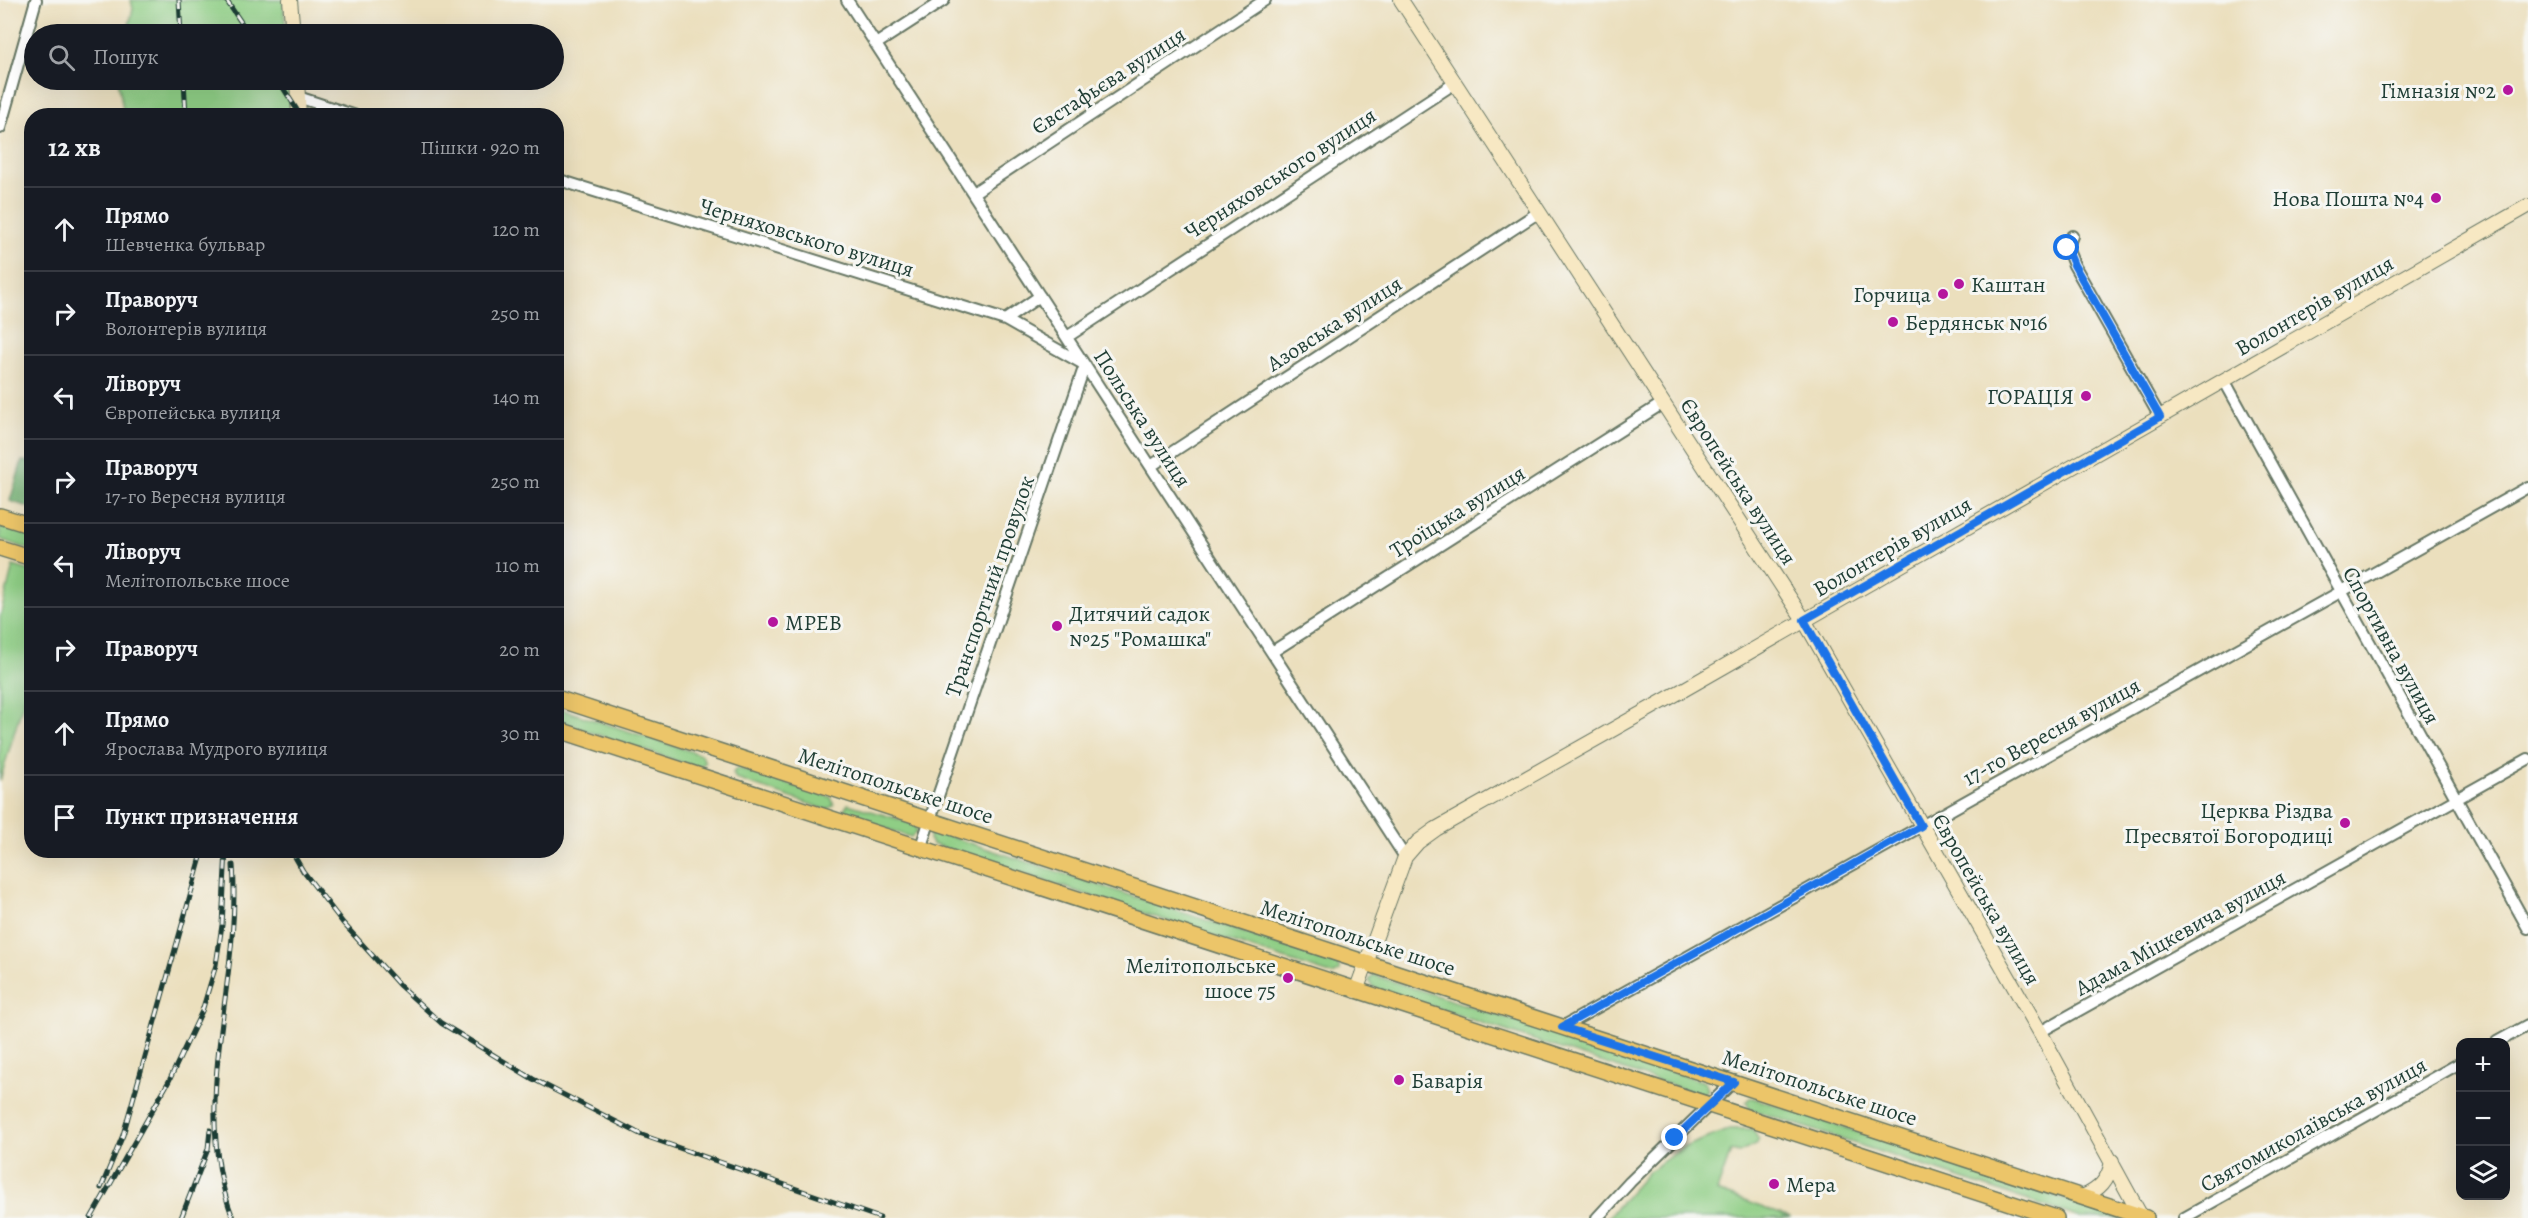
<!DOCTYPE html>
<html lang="uk">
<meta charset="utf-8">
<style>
body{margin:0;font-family:Alegreya,serif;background:#20242c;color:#f1f3f6}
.controls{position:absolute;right:18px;bottom:18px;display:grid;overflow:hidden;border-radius:12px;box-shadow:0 6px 24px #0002}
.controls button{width:54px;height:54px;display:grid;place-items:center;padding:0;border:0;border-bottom:2px solid #363941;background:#171b24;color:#f1f3f6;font:30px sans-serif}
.stop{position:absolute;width:18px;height:18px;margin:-14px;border:4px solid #1a73e8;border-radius:50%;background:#fff}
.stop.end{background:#1a73e8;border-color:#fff;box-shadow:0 2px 6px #0008}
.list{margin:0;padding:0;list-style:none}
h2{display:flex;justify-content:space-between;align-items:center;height:78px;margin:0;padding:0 24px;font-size:26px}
h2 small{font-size:20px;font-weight:400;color:#9ea1a6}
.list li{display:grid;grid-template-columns:39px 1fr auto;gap:18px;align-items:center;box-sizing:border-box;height:84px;padding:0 24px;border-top:2px solid #363941}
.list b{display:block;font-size:22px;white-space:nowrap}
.list p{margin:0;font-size:20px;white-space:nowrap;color:#9ea1a6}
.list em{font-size:20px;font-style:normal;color:#9ea1a6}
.icon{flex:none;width:33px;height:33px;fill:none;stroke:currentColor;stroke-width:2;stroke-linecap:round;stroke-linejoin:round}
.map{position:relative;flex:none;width:2528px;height:1218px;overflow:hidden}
.search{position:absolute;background:#171b24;box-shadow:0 6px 24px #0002;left:24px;top:24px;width:540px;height:66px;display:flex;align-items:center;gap:15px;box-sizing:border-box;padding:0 21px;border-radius:33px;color:#9ea1a6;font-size:22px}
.panel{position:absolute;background:#171b24;box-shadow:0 6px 24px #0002;left:24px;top:108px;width:540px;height:750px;border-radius:24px}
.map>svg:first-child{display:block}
.green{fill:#8fce85;stroke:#57865c;stroke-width:1.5}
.forest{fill:#73b172;stroke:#497753;stroke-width:1.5}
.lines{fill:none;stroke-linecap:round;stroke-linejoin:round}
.street-casing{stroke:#667664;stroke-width:14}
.secondary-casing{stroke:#667664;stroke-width:16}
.primary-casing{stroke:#667664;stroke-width:18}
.street{stroke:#fff;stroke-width:10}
.secondary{stroke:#f7e8c3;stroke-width:14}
.primary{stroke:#ecc569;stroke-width:15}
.rail-casing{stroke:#1f3d34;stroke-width:5}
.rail{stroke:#f6f6f2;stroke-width:3;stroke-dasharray:9;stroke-linecap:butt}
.route{stroke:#1a73e8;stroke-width:8}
.poi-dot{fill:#b5179e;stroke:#f6f6f2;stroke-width:2}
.labels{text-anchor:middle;stroke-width:6;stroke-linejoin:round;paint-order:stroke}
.street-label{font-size:22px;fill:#1f3d34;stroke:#f6f6f2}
.poi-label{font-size:22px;fill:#1f3d34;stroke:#f6f6f2;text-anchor:end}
</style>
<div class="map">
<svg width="2528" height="1218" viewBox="0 0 2528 1218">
<rect width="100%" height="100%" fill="#f6f6f2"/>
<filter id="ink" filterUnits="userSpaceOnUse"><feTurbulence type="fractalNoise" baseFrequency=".0167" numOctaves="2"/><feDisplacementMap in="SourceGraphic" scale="12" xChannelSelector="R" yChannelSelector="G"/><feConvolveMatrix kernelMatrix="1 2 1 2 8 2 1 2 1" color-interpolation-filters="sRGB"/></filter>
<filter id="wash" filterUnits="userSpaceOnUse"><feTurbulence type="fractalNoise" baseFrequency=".008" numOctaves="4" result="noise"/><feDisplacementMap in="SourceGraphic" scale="24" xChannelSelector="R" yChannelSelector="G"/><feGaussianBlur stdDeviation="1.35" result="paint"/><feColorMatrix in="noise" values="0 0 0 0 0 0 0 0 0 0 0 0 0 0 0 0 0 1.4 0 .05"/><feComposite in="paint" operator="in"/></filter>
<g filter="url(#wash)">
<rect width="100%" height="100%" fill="#ebdfbd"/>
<path class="green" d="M131 0H283L286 34H127L133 9Z
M118 80H291L294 115H124Z
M0 526 31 536V550L0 539Z
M13 566 31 571V676L0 781V617Z
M557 708 702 755 705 763 698 768 557 721Z
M737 768 831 797 834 805 827 810 736 779 733 773Z
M848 804 915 824 917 832 911 837 848 816 844 809Z
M936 832 1337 963 1340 971 1333 975 932 844 929 839 930 834Z
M1373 975 1705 1082 1708 1090 1701 1095 1372 987 1369 980Z
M1750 1098H1753L2123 1218H2081L1750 1109 1746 1102Z
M1730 1129H1753L1758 1139 1757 1144 1739 1153 1731 1151 1717 1191 1791 1218H1607L1648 1172 1682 1148Z"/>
<path class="forest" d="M22 461 31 462V508L10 501Z"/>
</g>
<g filter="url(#ink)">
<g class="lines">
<g class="street-casing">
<path id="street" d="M847 0 1405 857
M876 44 944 0
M298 97 356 116
M0 128 36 0
M556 179 1005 320 1040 296
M973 193 1265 0
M2072 236 2067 248 2074 265 2160 417
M1067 337 1455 83
M2224 380 2528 928
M1151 466 1539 212
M1272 652 1663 403
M920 849 1085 365 1005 320
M1562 1027 2528 487
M2040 1032 2528 759
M2497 1042 2528 1025
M1597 1218 1630 1182 1734 1081
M2184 1218 2460 1063"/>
</g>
<g class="secondary-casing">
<path id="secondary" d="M290 0 293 34
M1401 0 1804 620 2040 1032 2142 1218
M297 80 299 116
M1356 991 1405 857 1418 842 1436 829 1683 690 2528 206
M2082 1197C2099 1190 2109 1180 2112 1161"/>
</g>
<g class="primary-casing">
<path id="primary" d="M0 516 32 526
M0 548 32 558
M556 698 2146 1218
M556 729 2056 1218"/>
</g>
<use href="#street" class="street"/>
<use href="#secondary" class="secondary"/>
<use href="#primary" class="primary"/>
<g class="rail-casing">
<path id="rail" d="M179 0 181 34
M226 0 249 34
M184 80 186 116
M278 80 301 116
M291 850 303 871 343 923 400 986 441 1023 533 1079 642 1135 880 1218
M101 1188 123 1135 203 850
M91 1218 169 1081 202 1011 216 965 222 925 226 850
M181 1218 208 1149 210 1130
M233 1218C188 1103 242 983 233 865"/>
</g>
<use href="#rail" class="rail"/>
</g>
</g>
<g class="lines" filter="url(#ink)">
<path class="route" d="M1675 1138 1734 1082 1562 1027 1921 826 1804 620 2160 417 2074 265 2067 248"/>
</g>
<g class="poi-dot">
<circle cx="2508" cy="90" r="6"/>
<circle cx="2436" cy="198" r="6"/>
<circle cx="1959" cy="284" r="6"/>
<circle cx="1943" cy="294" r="6"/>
<circle cx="1893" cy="322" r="6"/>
<circle cx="2086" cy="396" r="6"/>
<circle cx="773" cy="622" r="6"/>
<circle cx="1057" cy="626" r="6"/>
<circle cx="2345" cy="823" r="6"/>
<circle cx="1288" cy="978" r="6"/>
<circle cx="1399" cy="1080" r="6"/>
<circle cx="1774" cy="1184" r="6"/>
</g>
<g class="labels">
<g class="street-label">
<text transform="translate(1108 80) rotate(-33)" y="8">Євстафьєва вулиця</text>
<text transform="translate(1280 173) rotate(-33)" y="8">Черняховського вулиця</text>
<text transform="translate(807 237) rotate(17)" y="8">Черняховського вулиця</text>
<text transform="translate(2314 305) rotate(-30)" y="8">Волонтерів вулиця</text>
<text transform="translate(1334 323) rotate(-33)" y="8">Азовська вулиця</text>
<text transform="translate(1143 418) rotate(57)" y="8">Польська вулиця</text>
<text transform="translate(1739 481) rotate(57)" y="8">Європейська вулиця</text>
<text transform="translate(1457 511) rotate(-32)" y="8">Троїцька вулиця</text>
<text transform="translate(1892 546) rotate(-30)" y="8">Волонтерів вулиця</text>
<text transform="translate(989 586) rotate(-71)" y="8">Транспортний провулок</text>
<text transform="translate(2392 645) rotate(61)" y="8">Спортивна вулиця</text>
<text transform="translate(2051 731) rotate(-29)" y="8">17-го Вересня вулиця</text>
<text transform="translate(896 785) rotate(18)" y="8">Мелітопольське шосе</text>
<text transform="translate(1987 899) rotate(60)" y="8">Європейська вулиця</text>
<text transform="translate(2180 932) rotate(-29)" y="8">Адама Міцкевича вулиця</text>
<text transform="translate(1358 937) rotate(18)" y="8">Мелітопольське шосе</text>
<text transform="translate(1820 1087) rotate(18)" y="8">Мелітопольське шосе</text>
<text transform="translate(2313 1124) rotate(-29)" y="8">Святомиколаївська вулиця</text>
</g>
<g class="poi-label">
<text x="2496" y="98">Гімназія №2</text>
<text x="2424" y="206">Нова Пошта №4</text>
<text x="1971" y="292" text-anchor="start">Каштан</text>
<text x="1931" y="302">Горчица</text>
<text x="1905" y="330" text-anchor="start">Бердянськ №16</text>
<text x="2074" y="404">ГОРАЦІЯ</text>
<text x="1069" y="621" text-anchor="start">Дитячий садок<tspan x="1069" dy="25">№25 "Ромашка"</tspan></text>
<text x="785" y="630" text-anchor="start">МРЕВ</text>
<text x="2333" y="818">Церква Різдва<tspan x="2333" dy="25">Пресвятої Богородиці</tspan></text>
<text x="1276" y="973">Мелітопольське<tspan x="1276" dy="25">шосе 75</tspan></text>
<text x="1411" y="1088" text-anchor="start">Баварія</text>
<text x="1786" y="1192" text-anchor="start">Мера</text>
</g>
</g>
</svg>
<div class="controls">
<button>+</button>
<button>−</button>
<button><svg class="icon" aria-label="layers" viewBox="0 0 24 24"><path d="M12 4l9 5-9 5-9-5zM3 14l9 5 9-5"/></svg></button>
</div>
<div class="stop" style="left:2067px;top:248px"></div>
<div class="stop end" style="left:1675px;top:1138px"></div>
<div class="search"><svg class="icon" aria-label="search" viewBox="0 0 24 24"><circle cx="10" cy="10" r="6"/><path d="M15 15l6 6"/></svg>Пошук</div>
<section class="panel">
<h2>12 хв<small>Пішки · 920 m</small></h2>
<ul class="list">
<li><svg class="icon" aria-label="ahead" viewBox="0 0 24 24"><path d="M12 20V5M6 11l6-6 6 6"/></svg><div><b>Прямо</b><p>Шевченка бульвар</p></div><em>120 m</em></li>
<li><svg class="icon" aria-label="right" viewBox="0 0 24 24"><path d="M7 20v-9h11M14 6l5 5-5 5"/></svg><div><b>Праворуч</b><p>Волонтерів вулиця</p></div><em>250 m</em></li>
<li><svg class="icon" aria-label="left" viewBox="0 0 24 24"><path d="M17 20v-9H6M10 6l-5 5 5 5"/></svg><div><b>Ліворуч</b><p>Європейська вулиця</p></div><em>140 m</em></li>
<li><svg class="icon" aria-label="right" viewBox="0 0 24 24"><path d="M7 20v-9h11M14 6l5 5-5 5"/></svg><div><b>Праворуч</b><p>17-го Вересня вулиця</p></div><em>250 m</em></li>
<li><svg class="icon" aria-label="left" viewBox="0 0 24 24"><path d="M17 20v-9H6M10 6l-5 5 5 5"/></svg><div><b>Ліворуч</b><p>Мелітопольське шосе</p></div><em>110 m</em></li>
<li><svg class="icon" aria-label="right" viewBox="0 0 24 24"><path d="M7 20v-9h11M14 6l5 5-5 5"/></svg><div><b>Праворуч</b></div><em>20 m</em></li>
<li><svg class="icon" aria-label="ahead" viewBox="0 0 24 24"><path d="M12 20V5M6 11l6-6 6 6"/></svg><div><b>Прямо</b><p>Ярослава Мудрого вулиця</p></div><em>30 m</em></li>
<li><svg class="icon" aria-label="arrive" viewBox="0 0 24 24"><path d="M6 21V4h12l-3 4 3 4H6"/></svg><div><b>Пункт призначення</b></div></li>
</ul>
</section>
</div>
